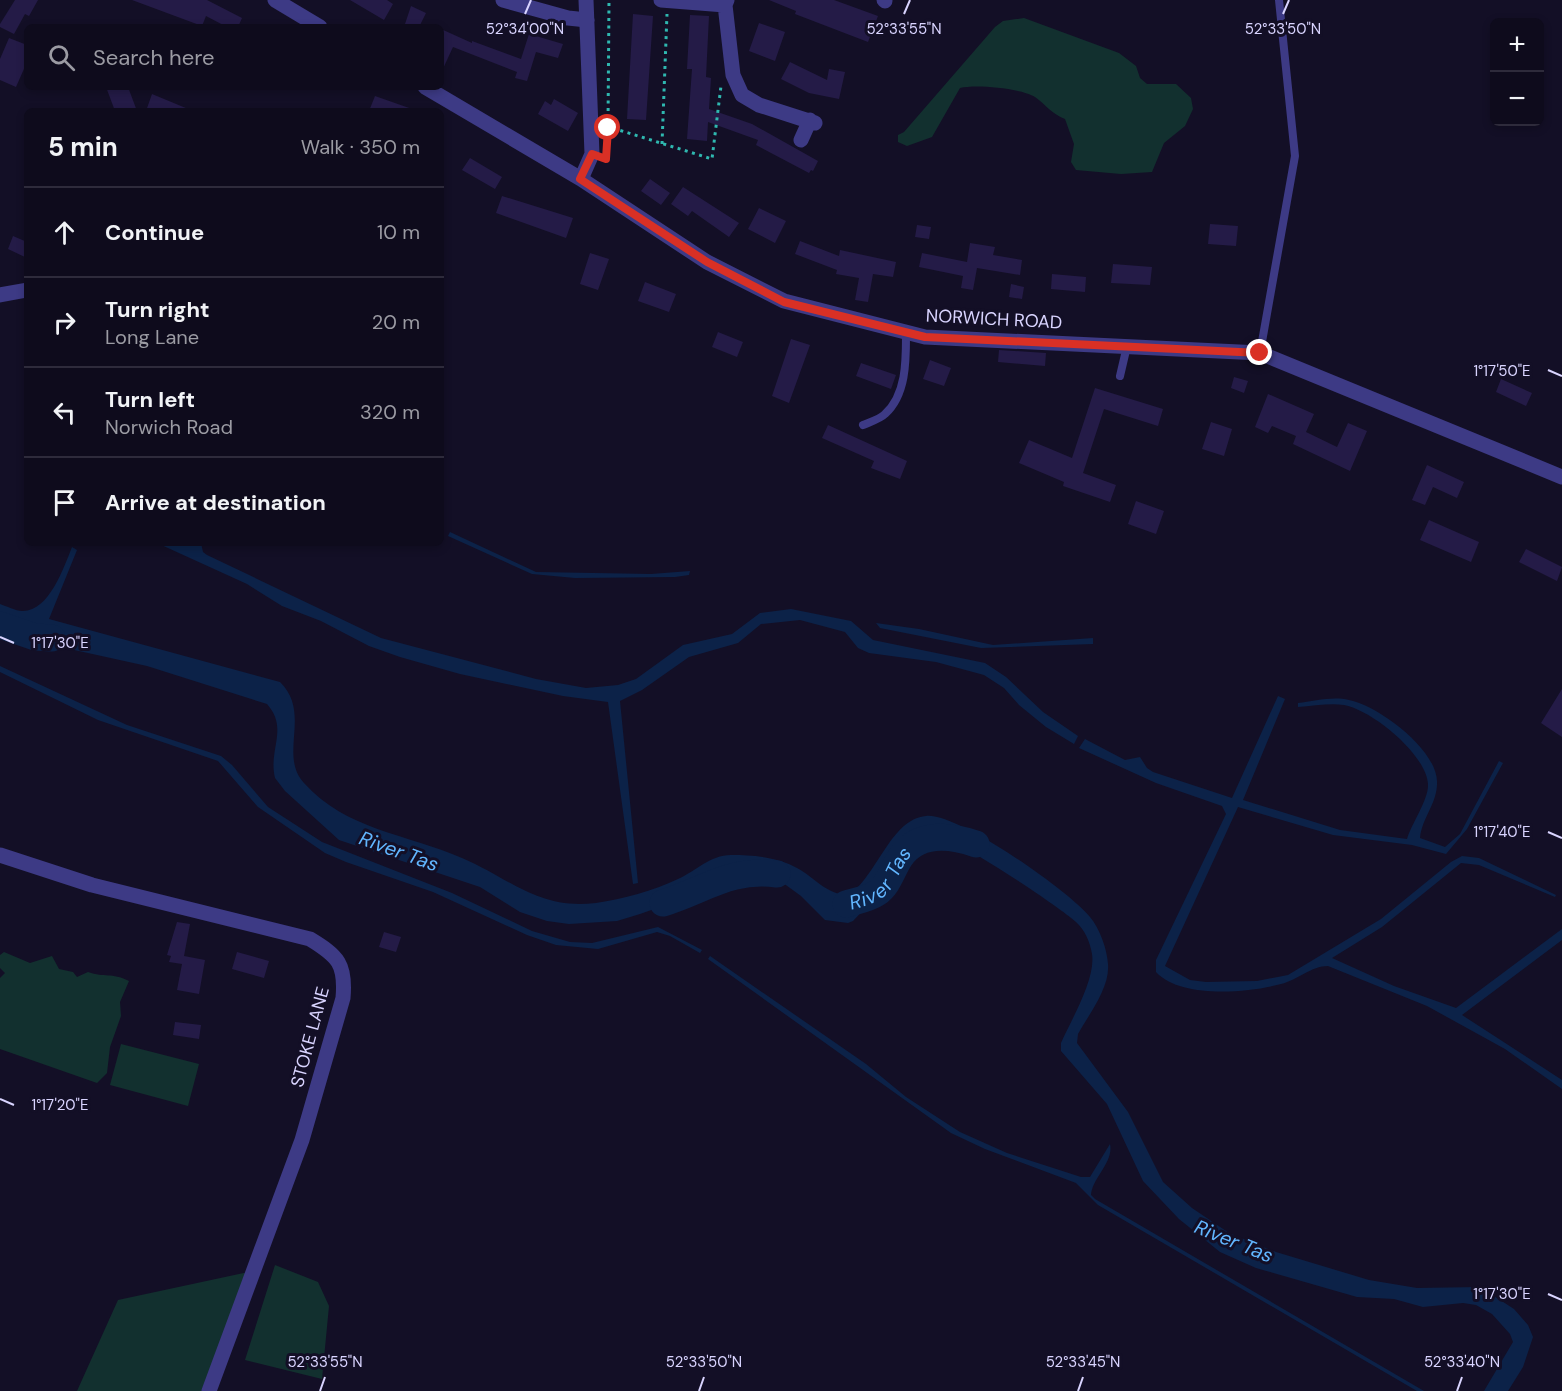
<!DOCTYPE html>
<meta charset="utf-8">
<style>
body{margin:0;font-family:"DM Sans",sans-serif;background:#1c1929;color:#f1f3f6}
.controls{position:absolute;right:18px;top:18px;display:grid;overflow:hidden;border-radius:9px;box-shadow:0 3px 9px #0003}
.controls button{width:54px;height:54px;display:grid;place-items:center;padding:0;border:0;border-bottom:2px solid #2e2b3b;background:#0e0b1c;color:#f1f3f6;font:30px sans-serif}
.stop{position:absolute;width:18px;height:18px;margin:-14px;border:4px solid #d93025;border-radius:50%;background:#fff}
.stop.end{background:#d93025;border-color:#fff;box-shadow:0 2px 6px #0008}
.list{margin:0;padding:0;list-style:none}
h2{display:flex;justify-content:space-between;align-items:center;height:78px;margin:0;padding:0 24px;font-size:26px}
h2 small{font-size:20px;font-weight:400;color:#9b9ba3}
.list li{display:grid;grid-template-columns:39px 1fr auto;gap:18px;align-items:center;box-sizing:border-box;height:90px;padding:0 24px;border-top:2px solid #2e2b3b}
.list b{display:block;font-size:22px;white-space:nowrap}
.list p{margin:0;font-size:20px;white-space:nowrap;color:#9b9ba3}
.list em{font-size:20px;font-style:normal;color:#9b9ba3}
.icon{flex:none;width:33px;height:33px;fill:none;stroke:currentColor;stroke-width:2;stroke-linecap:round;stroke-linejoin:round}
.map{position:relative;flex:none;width:1562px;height:1391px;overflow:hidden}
.search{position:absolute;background:#0e0b1c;box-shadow:0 3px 9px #0003;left:24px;top:24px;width:420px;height:66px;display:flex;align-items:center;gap:15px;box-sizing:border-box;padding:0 21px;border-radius:9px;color:#9b9ba3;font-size:22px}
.panel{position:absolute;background:#0e0b1c;box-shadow:0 3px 9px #0003;left:24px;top:108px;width:420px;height:438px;border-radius:9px}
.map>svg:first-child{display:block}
.green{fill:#12302f}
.water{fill:#0c2248}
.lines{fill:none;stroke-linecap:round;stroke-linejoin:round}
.river{stroke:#0c2248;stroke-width:27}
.building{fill:#241b47}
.path{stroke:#2fb8b0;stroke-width:3;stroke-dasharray:3 4.5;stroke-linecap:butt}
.service{stroke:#3d3a85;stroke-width:8}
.minor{stroke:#3d3a85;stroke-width:15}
.tertiary{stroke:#3d3a85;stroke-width:15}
.route{stroke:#d93025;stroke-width:8}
.ticks{fill:none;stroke:#d9d4ff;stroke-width:2}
.labels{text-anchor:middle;stroke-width:6;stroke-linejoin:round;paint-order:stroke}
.street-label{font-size:18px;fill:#d9d4ff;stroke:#130f26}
.water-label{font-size:20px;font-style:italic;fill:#62b6ff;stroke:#130f26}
.ticks-label{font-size:15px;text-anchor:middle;fill:#d9d4ff;stroke:#130f26;stroke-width:6;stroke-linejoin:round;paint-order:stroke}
</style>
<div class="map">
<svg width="1562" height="1391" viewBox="0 0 1562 1391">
<rect width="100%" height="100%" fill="#130f26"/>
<path class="green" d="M1024 18 1119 53 1136 66 1140 78 1147 84H1176L1191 98 1193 109 1185 126 1164 143 1152 172 1121 174 1076 170 1071 162 1074 144 1065 119C1052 114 1046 105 1035 97 1021 88 975 84 960 88L932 137 907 146 898 142V135L904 132 995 27 1003 21Z
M4 952 30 963 52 956 59 969 73 972 77 977 88 972C105 978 111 972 129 981L120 1002 121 1016 110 1047 107 1073 97 1083 0 1049V978L5 973 0 968V955Z
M121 1044 199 1064 188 1106 110 1085Z
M275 1265 318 1282 329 1306 322 1379 245 1360Z
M253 1271 209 1391H77L118 1300Z"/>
<path class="water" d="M450 532 536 572 651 574 690 571 689 575 675 577 575 578 532 574 448 536Z
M157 543 182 545 201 543 203 552 207 555 381 638 536 679 586 688 618 685 636 679 683 645 732 634 760 613 791 609 851 621 873 640 985 663 1006 677 1043 712 1078 736 1074 744 1046 727 1019 705 1004 688 984 675 936 662 869 653 858 648 845 632 800 620 761 624 738 643 689 657 642 690 620 701 638 883 633 884 608 702 563 696 460 674 400 657 369 646 321 621 282 606 247 584Z
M72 547 77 550 49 619 280 682C312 713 278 755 304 783 346 830 407 834 462 858 511 879 538 910 596 903 623 899 653 891 678 879 696 871 710 855 731 855 753 855 778 857 797 868 814 877 827 895 848 895 876 879 890 819 926 816 957 812 1069 891 1090 917 1100 929 1107 949 1108 964 1110 988 1089 1014 1078 1034L1077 1043 1128 1112 1163 1182 1192 1208 1229 1233 1276 1252 1369 1280 1417 1288 1480 1287 1514 1309 1528 1325 1533 1337 1523 1367 1508 1391H1484L1513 1342 1510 1334 1492 1314 1476 1305 1463 1303 1423 1307 1394 1299 1357 1297 1256 1268 1220 1252 1179 1219 1143 1181 1107 1104 1061 1051V1043C1071 1020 1096 979 1092 954 1090 942 1085 930 1076 922 1057 905 953 836 932 833 923 832 915 840 909 846L869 904 853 921 848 923 825 920 801 896 779 880 747 873 718 878 691 896 640 914 617 921 569 924 547 921 520 912 480 887 339 840 285 791 275 778C268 749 289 729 267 704L147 666 47 644 0 624V604C6 606 16 611 22 611 49 612 64 567 72 547Z
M876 623 919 629 993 645 1093 638V644L981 648 880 628Z
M0 666 127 725 221 756 232 765 268 807 322 842 452 893 532 931 570 942 592 943 658 927 702 950 700 953 670 936 657 932 598 949 556 945 527 935 433 892 346 862 325 853 258 807 218 761 98 720 0 672Z
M1278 696 1285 699 1243 800 1340 830 1407 839C1412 823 1429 799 1428 784 1426 754 1372 710 1344 705 1330 703 1313 706 1298 707V703C1314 701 1333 696 1349 700 1379 706 1436 749 1437 781 1438 803 1422 817 1420 838L1445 847 1460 834 1499 761 1503 763 1467 829 1446 854 1412 845 1333 835 1238 807 1165 966 1190 980 1206 982 1257 981 1288 975 1381 919 1451 862 1462 856 1479 858 1556 895 1555 897 1479 865 1461 863 1382 927 1332 958 1394 986 1456 1008 1562 929V940L1462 1015 1562 1080V1089L1505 1049 1427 1006 1328 966C1311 966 1298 980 1281 984 1248 993 1181 999 1156 972V960L1226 814 1222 806 1156 783 1079 748 1085 739 1125 760 1140 757 1147 768 1153 772 1232 798Z
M710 956 866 1064 906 1097 960 1132 1007 1153 1081 1177H1090L1110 1144C1114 1162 1092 1178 1091 1195L1095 1199 1424 1391H1417L1098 1205 1076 1183 985 1149 951 1133 708 959Z"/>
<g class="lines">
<g class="river">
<path d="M0 625 35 637 52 638"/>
<path d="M663 903C705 890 730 868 777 874"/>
<path id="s1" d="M846 904C856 901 868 899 877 893 889 885 892 870 900 858 918 831 950 835 976 844"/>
</g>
</g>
<path class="building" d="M15 0H38L29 16 25 14 14 34 0 27V24Z
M132 0H207L242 18 238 27H227L206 16 202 26Z
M350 0H387L393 4 384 20Z
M769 0H834L878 16 868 42 795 14 796 11Z
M411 6 426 13 419 27H404Z
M633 14 653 16 646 120 627 119Z
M690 15 709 16 706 77 711 78 709 109 752 124 818 161 813 171 811 170 809 173 756 145 758 140 708 122 707 141 687 139 692 69H687Z
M759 23 785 32 775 61 749 51Z
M441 29 472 43V41L521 59 529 34 563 44 558 58 536 52 527 81 515 78 517 72 453 47 441 73Z
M9 38 27 45V62L16 87 0 80V59Z
M790 62 827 80 829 69 845 72 839 99 809 93 781 79Z
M106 87H128L137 111H115Z
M152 94 193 111H146Z
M375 96 412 109V111H369Z
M554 99 578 113 568 131 538 114 545 101 551 105Z
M470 158 502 177 495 189 462 170Z
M650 179 670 193 661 205 641 191Z
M683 187 739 223 729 237 692 211 688 216 671 204Z
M502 196 573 218 566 238 496 213Z
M759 208 786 221 775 243 748 229Z
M1210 224 1238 226 1236 246 1208 244Z
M917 225 931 227 929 239 915 237Z
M13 236 27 242V258L8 249Z
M800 241 839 256 840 250 896 262 893 277 873 274 868 302 855 300 859 278 836 274 837 270 795 254Z
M970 243 995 247 993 255 1022 260 1020 275 977 268 973 290 961 288 963 276 919 267 922 253 967 262Z
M590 253 609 259 598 290 580 284Z
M1113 264 1152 267 1150 285 1111 283Z
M1052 274 1086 277 1085 292 1051 289Z
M645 282 676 294 669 312 638 301Z
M1011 284 1024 287 1022 299 1009 297Z
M718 332 743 342 737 357 712 347Z
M791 339 810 345 789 403 772 396Z
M999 350 1046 353 1045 366 998 362Z
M930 360 951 368 944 386 923 379Z
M861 363 896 375 891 389 856 376Z
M1234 377 1248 381 1244 393 1231 388Z
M1501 379 1532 393 1526 406 1496 392Z
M1095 388 1163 409 1158 426 1104 409 1083 473 1116 485 1110 502 1063 486 1064 482 1019 463 1029 440 1072 458Z
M1268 394 1314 414 1306 432 1337 447 1348 423 1367 431 1350 471 1293 444 1296 436 1272 426 1268 433 1255 427Z
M1211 422 1232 429 1224 456 1202 449Z
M828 425 907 461 900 479 871 468 874 461 822 438Z
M1427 465 1464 482 1457 498 1433 487 1425 505 1412 500Z
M1136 501 1164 511 1156 534 1128 524Z
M1429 520 1479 542 1471 562 1420 540Z
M1526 549 1562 567 1557 581 1519 562Z
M1562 689V737L1541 723Z
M177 922 190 924 184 956 205 960 199 994 177 990 182 964 169 962 171 956 167 955Z
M384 932 401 937 396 952 379 947Z
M237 952 269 961 264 978 232 969Z
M175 1022 201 1025 199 1039 173 1035Z"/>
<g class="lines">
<path class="path" d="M606 126 712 159 721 86
M608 126 609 0
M662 144 667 14"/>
<path class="service" d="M1260 353 1295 156 1279 0
M1120 376 1127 346
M863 425C870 422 880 419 885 414 907 394 906 359 906 332"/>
<path class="minor" d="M503 0 568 18 587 20
M661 0 725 5
M727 0 725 5 733 75 742 95 759 105 815 123
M884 0 885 1
M801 140 810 120
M0 295 27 290"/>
<path class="tertiary" d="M275 0 320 27
M425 87 581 179 707 262 784 301 925 337 1260 353 1562 477
M581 179 592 154 586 0
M0 855 92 885 310 939C338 956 346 964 343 998L302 1140 209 1391"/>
</g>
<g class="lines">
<path class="route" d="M608 128 606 159 592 154 580 179 707 262 784 302 925 337 1260 353"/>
</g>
<path class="ticks" d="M525 14 531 0M904 14 910 0M1283 14 1289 0M1548 370 1562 376M0 637 14 643M1548 832 1562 838M0 1099 14 1105M1548 1294 1562 1300M320 1391 325 1377M699 1391 704 1377M1078 1391 1083 1377M1457 1391 1462 1377"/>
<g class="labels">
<g class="street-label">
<text transform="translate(994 319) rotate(3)" y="6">NORWICH ROAD</text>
<text transform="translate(310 1037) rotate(-75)" y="6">STOKE LANE</text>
</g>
<g class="water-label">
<text transform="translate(399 851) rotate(20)" y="7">River Tas</text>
<text dy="7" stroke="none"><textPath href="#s1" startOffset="45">River Tas</textPath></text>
<text transform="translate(1234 1241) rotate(22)" y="7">River Tas</text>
</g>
</g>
<g class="ticks-label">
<text x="904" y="34">52°33'55"N</text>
<text x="1283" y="34">52°33'50"N</text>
<text x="525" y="34">52°34'00"N</text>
<text x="1502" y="376">1°17'50"E</text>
<text x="60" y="648">1°17'30"E</text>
<text x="1502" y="837">1°17'40"E</text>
<text x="60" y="1110">1°17'20"E</text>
<text x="1502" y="1299">1°17'30"E</text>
<text x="325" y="1367">52°33'55"N</text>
<text x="704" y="1367">52°33'50"N</text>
<text x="1083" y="1367">52°33'45"N</text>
<text x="1462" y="1367">52°33'40"N</text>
</g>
</svg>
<div class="controls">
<button>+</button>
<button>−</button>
</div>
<div class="stop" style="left:608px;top:128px"></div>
<div class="stop end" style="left:1260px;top:353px"></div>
<div class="search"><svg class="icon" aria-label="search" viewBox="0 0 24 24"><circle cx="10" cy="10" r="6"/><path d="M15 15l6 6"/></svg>Search here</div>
<section class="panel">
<h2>5 min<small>Walk · 350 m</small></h2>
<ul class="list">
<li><svg class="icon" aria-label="ahead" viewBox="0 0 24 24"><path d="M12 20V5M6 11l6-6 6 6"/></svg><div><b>Continue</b></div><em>10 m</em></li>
<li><svg class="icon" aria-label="right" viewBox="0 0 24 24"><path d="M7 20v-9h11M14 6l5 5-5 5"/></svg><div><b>Turn right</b><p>Long Lane</p></div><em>20 m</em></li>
<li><svg class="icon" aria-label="left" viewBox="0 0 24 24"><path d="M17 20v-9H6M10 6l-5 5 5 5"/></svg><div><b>Turn left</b><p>Norwich Road</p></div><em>320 m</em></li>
<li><svg class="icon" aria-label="arrive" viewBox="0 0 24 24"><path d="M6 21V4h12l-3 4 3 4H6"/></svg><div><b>Arrive at destination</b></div></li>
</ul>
</section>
</div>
